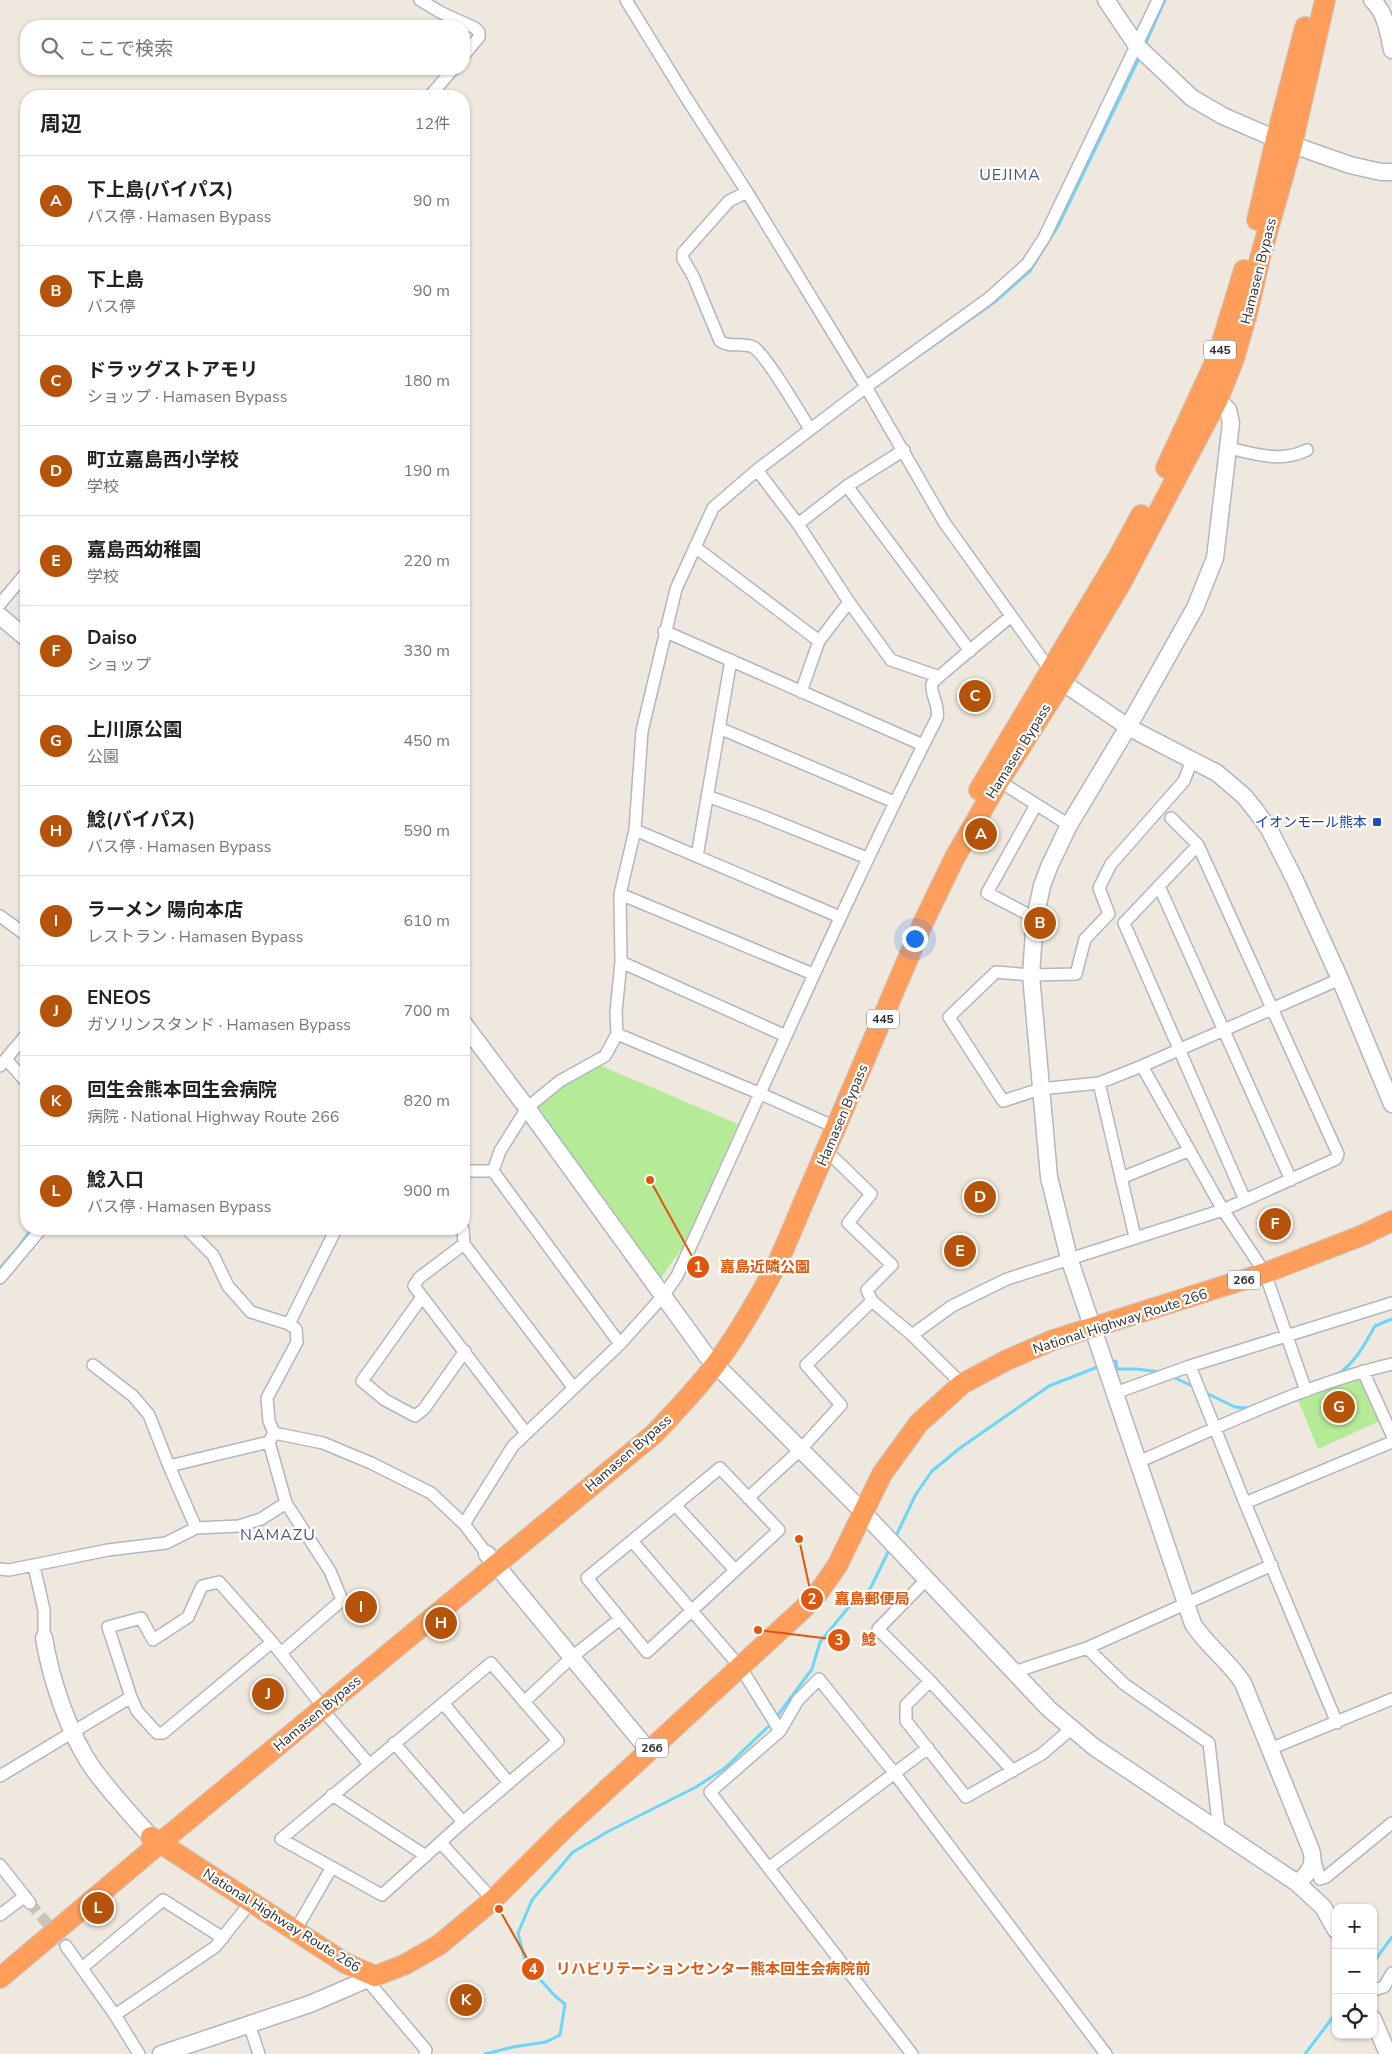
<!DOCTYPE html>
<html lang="ja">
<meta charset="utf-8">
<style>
body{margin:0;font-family:"Nunito Sans","Noto Sans JP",sans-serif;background:#f6f6f6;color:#222}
.controls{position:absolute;right:15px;bottom:15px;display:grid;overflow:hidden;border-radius:10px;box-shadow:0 1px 4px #0004}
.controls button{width:45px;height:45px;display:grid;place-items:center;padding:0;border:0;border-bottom:1px solid #e0e0e0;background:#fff;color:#222;font:25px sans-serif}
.you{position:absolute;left:914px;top:938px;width:18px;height:18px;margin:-12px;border:4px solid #fff;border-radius:50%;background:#1a73e8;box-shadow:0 0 0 8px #1a73e833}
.badge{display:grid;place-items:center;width:32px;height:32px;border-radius:50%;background:#b45309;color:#fff;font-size:16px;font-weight:700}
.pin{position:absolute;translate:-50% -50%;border:2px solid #fff;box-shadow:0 1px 5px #0006}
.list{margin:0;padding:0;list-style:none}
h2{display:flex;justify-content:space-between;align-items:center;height:65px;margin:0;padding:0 20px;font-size:21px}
h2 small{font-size:16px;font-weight:400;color:#767676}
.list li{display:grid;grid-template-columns:32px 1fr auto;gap:15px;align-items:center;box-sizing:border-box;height:90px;padding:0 20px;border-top:1px solid #e0e0e0}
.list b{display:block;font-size:19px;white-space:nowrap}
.list p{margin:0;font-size:16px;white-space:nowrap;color:#767676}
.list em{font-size:16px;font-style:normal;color:#767676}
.icon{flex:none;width:28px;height:28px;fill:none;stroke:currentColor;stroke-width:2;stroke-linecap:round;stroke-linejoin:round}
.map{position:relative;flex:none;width:1392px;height:2054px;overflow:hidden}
.search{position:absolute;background:#fff;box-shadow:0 1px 4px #0004;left:20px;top:20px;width:450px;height:55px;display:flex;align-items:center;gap:12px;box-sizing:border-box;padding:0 18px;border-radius:20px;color:#767676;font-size:19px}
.panel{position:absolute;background:#fff;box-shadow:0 1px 4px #0004;left:20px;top:90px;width:450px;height:1145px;border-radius:20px}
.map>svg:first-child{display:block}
.green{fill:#b5eb96}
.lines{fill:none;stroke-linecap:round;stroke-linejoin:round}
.stream{stroke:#68d7fb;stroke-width:3}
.street-tunnel{stroke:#c8c3bb;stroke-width:11;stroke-dasharray:11 5.5;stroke-linecap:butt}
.street-casing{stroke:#b2b5c2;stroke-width:14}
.secondary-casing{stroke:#b2b5c2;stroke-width:19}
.highway-casing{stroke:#c8c8c8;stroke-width:22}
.street{stroke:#fff;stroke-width:11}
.secondary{stroke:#fff;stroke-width:16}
.highway{stroke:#ff9e5a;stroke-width:20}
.transit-dot{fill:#1a4fb4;stroke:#fff;stroke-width:2}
.labels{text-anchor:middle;stroke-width:4.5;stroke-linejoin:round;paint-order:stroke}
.shield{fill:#fff;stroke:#6c6c6c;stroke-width:1}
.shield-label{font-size:12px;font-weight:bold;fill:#2d2d2d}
.street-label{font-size:14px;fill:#2d2d2d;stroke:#fff}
.transit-label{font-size:14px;fill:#164399;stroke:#fff;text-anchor:end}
.quarter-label{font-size:16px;letter-spacing:1px;fill:#485483;stroke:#fff}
.leader{fill:none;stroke:#df570e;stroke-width:2}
.callout-dot{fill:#df570e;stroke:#fff;stroke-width:2}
.mark-label{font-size:15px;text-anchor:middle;font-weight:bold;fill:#fff}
.callout-label{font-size:15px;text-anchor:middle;font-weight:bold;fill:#df570e;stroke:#fff;stroke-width:4.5;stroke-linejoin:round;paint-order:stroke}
</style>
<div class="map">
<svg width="1392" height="2054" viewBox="0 0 1392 2054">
<rect width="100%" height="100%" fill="#efe8de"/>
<path class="green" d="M599 1065 738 1124 684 1245 661 1278 627 1236 535 1106 562 1085Z
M1364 1373 1382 1420 1318 1449 1297 1397Z"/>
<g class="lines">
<path class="stream" d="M1145 45 1165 0
M924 352 996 301 1030 271 1058 226 1140 56
M0 1268 17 1249 31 1229
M1109 1363 1116 1361 1117 1369H1137L1160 1372
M1337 1375C1356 1362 1364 1345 1375 1326L1392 1319
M1173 1377 1194 1387
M1204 1392 1235 1407 1249 1408
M895 1538 916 1494 932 1471 960 1448 1049 1386 1100 1366
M775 1719 812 1669 820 1642 848 1608 870 1589 890 1548
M1373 1963 1392 1937
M485 2054 513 2047 546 2042 560 2035 565 2004 555 1996 526 1964 518 1933 532 1900 573 1852 609 1831 696 1787 725 1768 771 1724
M1305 2054 1336 2013"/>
<path class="street-tunnel" d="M30 1903 66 1946"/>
<g class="street-casing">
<path id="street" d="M420 0 440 12 475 28 479 32V37L464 55
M626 0 687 99 747 192 866 387 944 522 1050 670
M430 96 453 69
M747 192 729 201 683 253V259L693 276 720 341C729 348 742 342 753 347 765 353 801 415 810 429
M1229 448C1255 454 1281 463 1307 450
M757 470 798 524 849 602 891 660 937 676
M847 486 970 651
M798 524 847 486 904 450
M695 547 819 641
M0 604 26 573
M664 631 923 745
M801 692 819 641 849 602
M719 728 894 802
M1192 760 1184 781 1111 864 1099 888 1109 914 1085 939 1076 974 1031 975 996 972 949 1017 1003 1101 1040 1089 1099 1083 1142 1066 1340 979
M996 777 999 781 1069 825
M707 796 757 814 867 858
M635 830 840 917
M1198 845 1124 923 1245 1200
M697 856 731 660
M1159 886 1291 1180
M620 894 813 974
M0 916 26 935
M1035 918 987 893 1036 805
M621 962 786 1036
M617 1034 761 1094 837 1128
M6 1059 26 1082
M0 1066 26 1035
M1142 1066 1223 1210 1265 1273 1306 1391
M1099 1083 1135 1237
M834 1158 871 1194 848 1223 892 1265 867 1290 872 1301 912 1335 962 1384
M464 1171H493
M493 1171 500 1151 527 1108 560 1081 605 1056 617 1034 616 1012 621 962 620 894 635 830 642 731 676 589 713 508 757 470 866 387 988 299 1027 264 1044 238 1158 0
M493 1171 620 1344
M1121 1178 1188 1151
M187 1229 213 1255 228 1286 251 1312 289 1324 296 1329 297 1342 267 1398 269 1421 274 1433 269 1442 286 1503 330 1571 342 1600 281 1653
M463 1229 464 1244 573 1387
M464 1244 419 1278 414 1286 526 1433
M0 1278 41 1229
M422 1297 362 1381 385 1400 415 1416 424 1409 465 1351
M289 1324 336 1229
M912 1335 952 1306 1007 1279 1223 1210 1336 1159 1338 1154 1198 845 1171 818
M93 1365 133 1396 149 1415 169 1466 196 1528
M1190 1366 1245 1503 1392 1442
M1363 1371 1392 1435
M1115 1393 1190 1366 1392 1303
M274 1433 323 1443 371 1463 431 1493 464 1524 487 1554
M1138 1462C1220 1427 1305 1384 1392 1364
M169 1466 269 1442
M720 1468 779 1530 647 1652 587 1578Z
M748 1498 800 1450 841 1405 806 1365 872 1301
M1245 1503 1337 1723
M675 1505 735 1570
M464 1524 513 1446 620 1344 663 1296 677 1276C763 1089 844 901 937 718 940 705 930 694 932 684 934 679 1001 625 1011 616
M632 1541 741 1668 780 1731
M34 1566 44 1610V1638
M0 1569 9 1570 108 1550 166 1543 196 1528 239 1526 261 1519 286 1503
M926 1580 878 1629 930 1681 1013 1771
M1087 1648 1124 1684 1209 1743 1219 1831
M491 1663 558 1741 463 1822 382 1895 281 1839Z
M1014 1672 1087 1648 1272 1565
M930 1681 906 1705V1721L966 1797 1042 1754 1072 1728
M131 1697 137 1711 157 1733H163L272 1642
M524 1702 572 1657 620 1619
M443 1703 509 1783
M322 1709 369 1764
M394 1743 463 1822
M1270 1749 1392 1699
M0 1776 131 1697 108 1627 141 1618 153 1640 188 1617 202 1586 219 1582 272 1642 316 1698
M332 1795 426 1856
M441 1843 493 1900
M1314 1858 1320 1879 1326 1877 1392 1823
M0 1865 30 1903
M770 1867 928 1748
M0 1915 25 1896
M295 1931 332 1867
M66 1946 115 2015 139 2054
M82 1968 163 1900 223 1938
M367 1980 426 2050 425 2054
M1373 1990 1384 1987 1392 1973
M115 2015 215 1947 251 1902
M249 2024 259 2054
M912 2054 710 1792 780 1731 798 1700 819 1679 895 1774 1106 2054"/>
</g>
<g class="secondary-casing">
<path id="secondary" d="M1106 0 1137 46 1192 98 1223 116 1276 139 1350 165 1381 172H1392
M1372 0C1386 13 1388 31 1392 50
M1210 392 1228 410 1231 423 1215 558 1195 608 1128 727 1069 825 1049 867 1042 886 1035 918 1031 975 1049 1177 1069 1258 1193 1624C1207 1646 1229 1661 1243 1683L1311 1850C1316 1865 1308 1874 1297 1883
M0 616 26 638
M1053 674 1062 682 1128 727 1217 773 1244 796 1256 811 1269 829 1294 878 1340 979 1392 1104
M464 1024 527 1108 706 1355 862 1511 1049 1709 1094 1747 1297 1883 1323 1907 1336 1930
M487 1554 649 1751
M44 1638C51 1680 69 1735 94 1770 111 1793 131 1815 151 1837
M1373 2019 1388 2054
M161 2054 310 2004 375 1976"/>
</g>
<g class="highway-casing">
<path id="highway" d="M1257 220 1276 139 1305 27
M1166 468 1217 358 1244 270
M979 790 1119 556 1141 515
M151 1837 345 1963 375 1976 404 1965 439 1945 493 1900 563 1830 803 1609 818 1593 837 1566 882 1474 919 1423 962 1384 1007 1360 1053 1340 1265 1273 1363 1235 1392 1221
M0 1978 160 1843 654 1434C675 1412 697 1389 715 1365 740 1332 760 1296 779 1260L924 921 955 857 999 781 1062 682 1121 583 1218 399 1234 359 1248 310 1260 258 1292 145 1325 0"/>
</g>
<use href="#street" class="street"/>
<use href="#secondary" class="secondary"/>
<use href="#highway" class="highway"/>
</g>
<rect class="transit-dot" x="1372" y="817" width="10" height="10" rx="2.5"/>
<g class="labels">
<g class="shield">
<rect x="1204" y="340.5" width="32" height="19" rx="4"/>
<rect x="867" y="1009.5" width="32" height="19" rx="4"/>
<rect x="1228" y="1270.5" width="32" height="19" rx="4"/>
<rect x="636" y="1738.5" width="32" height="19" rx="4"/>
</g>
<g class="shield-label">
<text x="1220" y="354">445</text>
<text x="883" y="1023">445</text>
<text x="1244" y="1284">266</text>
<text x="652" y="1752">266</text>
</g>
<g class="street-label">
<text transform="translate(1258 271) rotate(-76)" y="5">Hamasen Bypass</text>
<text transform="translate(1018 751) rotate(-58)" y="5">Hamasen Bypass</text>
<text transform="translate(842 1115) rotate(-67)" y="5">Hamasen Bypass</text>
<text transform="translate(1120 1321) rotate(-18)" y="5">National Highway Route 266</text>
<text transform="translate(628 1453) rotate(-41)" y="5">Hamasen Bypass</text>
<text transform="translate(317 1713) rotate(-40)" y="5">Hamasen Bypass</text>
<text transform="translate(282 1920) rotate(32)" y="5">National Highway Route 266</text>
</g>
<g class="transit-label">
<text x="1367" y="827">イオンモール熊本</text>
</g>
<g class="quarter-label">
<text x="1010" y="180">UEJIMA</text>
<text x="278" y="1540">NAMAZU</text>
</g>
</g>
<path class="leader" d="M650 1180L698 1267M799 1539L812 1599M758 1630L839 1640M499 1909L533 1969"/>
<g class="callout-dot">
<circle cx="650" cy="1180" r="5"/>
<circle cx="799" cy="1539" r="5"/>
<circle cx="758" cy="1630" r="5"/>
<circle cx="499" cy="1909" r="5"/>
<circle cx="698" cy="1267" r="12"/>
<circle cx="812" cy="1599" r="12"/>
<circle cx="839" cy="1640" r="12"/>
<circle cx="533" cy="1969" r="12"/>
</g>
<g class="mark-label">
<text x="698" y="1272">1</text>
<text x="812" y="1604">2</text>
<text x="839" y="1645">3</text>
<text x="533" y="1974">4</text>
</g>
<g class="callout-label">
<text x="765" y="1272">嘉島近隣公園</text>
<text x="872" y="1604">嘉島郵便局</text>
<text x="869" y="1645">鯰</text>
<text x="713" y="1974">リハビリテーションセンター熊本回生会病院前</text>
</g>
</svg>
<div class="controls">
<button>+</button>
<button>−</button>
<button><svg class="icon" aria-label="locate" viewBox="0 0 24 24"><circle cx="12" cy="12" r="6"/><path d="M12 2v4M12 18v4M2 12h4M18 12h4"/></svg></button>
</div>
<div class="you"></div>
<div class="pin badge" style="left:981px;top:834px">A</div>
<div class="pin badge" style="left:1040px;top:923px">B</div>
<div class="pin badge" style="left:975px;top:696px">C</div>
<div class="pin badge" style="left:980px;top:1197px">D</div>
<div class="pin badge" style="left:960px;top:1251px">E</div>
<div class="pin badge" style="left:1275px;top:1224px">F</div>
<div class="pin badge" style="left:1339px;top:1407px">G</div>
<div class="pin badge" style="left:441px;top:1623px">H</div>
<div class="pin badge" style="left:361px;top:1607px">I</div>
<div class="pin badge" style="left:268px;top:1694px">J</div>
<div class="pin badge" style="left:466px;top:2000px">K</div>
<div class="pin badge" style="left:98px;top:1908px">L</div>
<div class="search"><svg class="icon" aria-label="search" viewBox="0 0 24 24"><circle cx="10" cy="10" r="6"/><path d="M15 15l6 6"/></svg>ここで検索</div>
<section class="panel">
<h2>周辺<small>12件</small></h2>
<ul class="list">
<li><span class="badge">A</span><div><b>下上島(バイパス)</b><p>バス停 · Hamasen Bypass</p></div><em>90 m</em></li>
<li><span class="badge">B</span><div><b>下上島</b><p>バス停</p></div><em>90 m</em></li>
<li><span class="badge">C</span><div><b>ドラッグストアモリ</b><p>ショップ · Hamasen Bypass</p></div><em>180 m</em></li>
<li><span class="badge">D</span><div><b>町立嘉島西小学校</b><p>学校</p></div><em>190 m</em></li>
<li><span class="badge">E</span><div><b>嘉島西幼稚園</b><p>学校</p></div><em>220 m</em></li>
<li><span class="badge">F</span><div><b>Daiso</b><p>ショップ</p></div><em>330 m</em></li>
<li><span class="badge">G</span><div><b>上川原公園</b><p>公園</p></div><em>450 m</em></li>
<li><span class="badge">H</span><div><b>鯰(バイパス)</b><p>バス停 · Hamasen Bypass</p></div><em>590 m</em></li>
<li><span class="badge">I</span><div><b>ラーメン 陽向本店</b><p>レストラン · Hamasen Bypass</p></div><em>610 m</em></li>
<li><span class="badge">J</span><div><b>ENEOS</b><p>ガソリンスタンド · Hamasen Bypass</p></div><em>700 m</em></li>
<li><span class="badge">K</span><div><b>回生会熊本回生会病院</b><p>病院 · National Highway Route 266</p></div><em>820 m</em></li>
<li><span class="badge">L</span><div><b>鯰入口</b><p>バス停 · Hamasen Bypass</p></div><em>900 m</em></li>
</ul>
</section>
</div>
